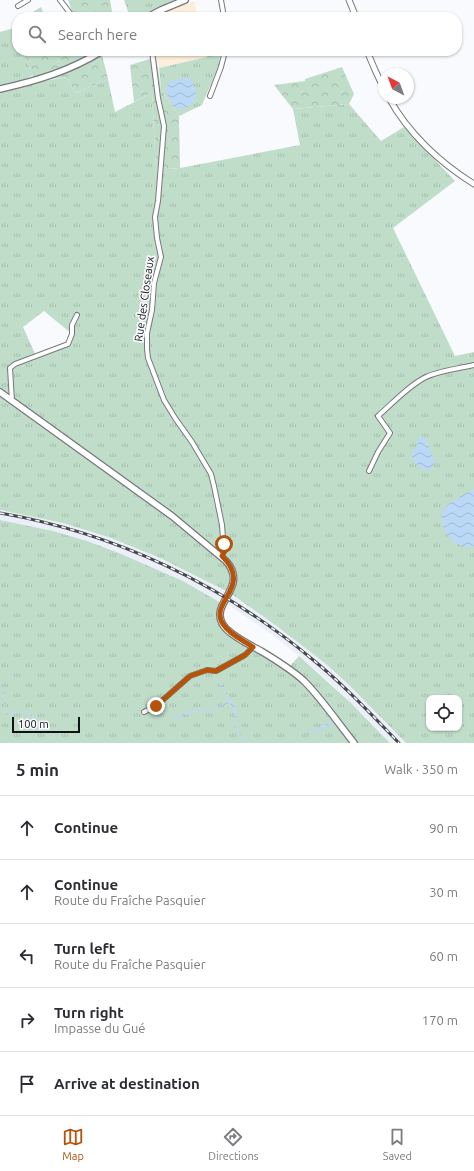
<!DOCTYPE html>
<meta charset="utf-8">
<style>
body{margin:0;font-family:Ubuntu,sans-serif;background:#f7f7f7;color:#2b2b33}
.controls{position:absolute;right:12px;bottom:12px;display:grid;overflow:hidden;border-radius:8px;box-shadow:0 1px 3px #0004}
.controls button{width:36px;height:36px;display:grid;place-items:center;padding:0;border:0;border-bottom:1px solid #e1e1e2;background:#fff;color:#2b2b33;font:20px sans-serif}
.compass{position:absolute;left:378px;top:68px;width:36px;height:36px;border-radius:50%;background:#fff;box-shadow:0 1px 3px #0004;rotate:319deg}
.scale{position:absolute;left:12px;bottom:10px;width:68px;box-sizing:border-box;padding-left:4px;border:2px solid #111213;border-top:0;font-size:11px;line-height:14px;white-space:nowrap;color:#111213;-webkit-text-stroke:3px #f8fafd;paint-order:stroke}
.stop{position:absolute;width:12px;height:12px;margin:-9px;border:3px solid #b45309;border-radius:50%;background:#fff}
.stop.end{background:#b45309;border-color:#fff;box-shadow:0 1px 4px #0008}
.list{margin:0;padding:0;list-style:none}
h2{display:flex;justify-content:space-between;align-items:center;height:52px;margin:0;padding:0 16px;font-size:17px}
h2 small{font-size:13px;font-weight:400;color:#7c7c81}
.list li{display:grid;grid-template-columns:26px 1fr auto;gap:12px;align-items:center;box-sizing:border-box;height:64px;padding:0 16px;border-top:1px solid #e1e1e2}
.list b{display:block;font-size:15px;white-space:nowrap}
.list p{margin:0;font-size:13px;white-space:nowrap;color:#7c7c81}
.list em{font-size:13px;font-style:normal;color:#7c7c81}
.icon{flex:none;width:22px;height:22px;fill:none;stroke:currentColor;stroke-width:2;stroke-linecap:round;stroke-linejoin:round}
.map{position:relative;flex:none;width:474px;height:743px;overflow:hidden}
.search{position:absolute;background:#fff;box-shadow:0 1px 3px #0004;left:12px;right:12px;top:12px;height:44px;display:flex;align-items:center;gap:10px;box-sizing:border-box;padding:0 14px;border-radius:16px;color:#7c7c81;font-size:15px}
.sheet{height:372px;background:#fff}
nav{display:flex;justify-content:space-around;align-items:center;box-sizing:border-box;height:56px;border-top:1px solid #e1e1e2;background:#fff;font-size:11px;color:#7c7c81}
nav a{display:grid;justify-items:center;gap:2px}
nav .on{color:#b45309}
.map>svg:first-child{display:block}
.commercial{fill:#fceeda}
.built{fill:#eaeff9}
.grass{fill:url(#grass-tufts);fill-rule:evenodd}
.forest{fill:url(#forest-crowns)}
.water{fill:url(#water-waves)}
.lines{fill:none;stroke-linecap:round;stroke-linejoin:round}
.minor-casing{stroke:#77787b;stroke-width:6}
.tertiary-casing{stroke:#77787b;stroke-width:7}
.secondary-casing{stroke:#77787b;stroke-width:8}
.minor{stroke:#fff;stroke-width:4}
.tertiary{stroke:#fff;stroke-width:5}
.secondary{stroke:#fff;stroke-width:5.5}
.rail-casing{stroke:#464748;stroke-width:3}
.rail{stroke:#f8fafd;stroke-width:1.5;stroke-dasharray:4.5;stroke-linecap:butt}
.route{stroke:#b45309;stroke-width:5}
.labels{text-anchor:middle;stroke-width:3.5;stroke-linejoin:round;paint-order:stroke}
.street-label{font-size:11px;fill:#111213;stroke:#f8fafd}
</style>
<div class="map">
<svg width="474" height="743" viewBox="0 0 474 743">
<defs>
<pattern id="grass-tufts" width="24" height="20" patternUnits="userSpaceOnUse"><rect width="24" height="20" fill="#c0ddca"/><path d="M3 7l-1-3M5 7V3M7 7l1-3M15 17l-1-3M17 17v-4M19 17l1-3" fill="none" stroke="#a4bdad"/></pattern>
<pattern id="forest-crowns" width="20" height="18" patternUnits="userSpaceOnUse"><rect width="20" height="18" fill="#c0ddca"/><path d="M2 6a3 3 0 1 1 6 0M12 15a3 3 0 1 1 6 0" fill="none" stroke="#a4bdad"/></pattern>
<pattern id="water-waves" width="16" height="10" patternUnits="userSpaceOnUse"><rect width="16" height="10" fill="#bbd9f6"/><path d="M0 5q4-4 8 0t8 0" fill="none" stroke="#a0b9d2"/></pattern>
</defs>
<rect width="100%" height="100%" fill="#f8fafd"/>
<path class="commercial" d="M194 1 198 17H153Z
M155 51H206L208 57 159 68Z"/>
<path class="built" d="M0 510 63 523 111 538 160 558 227 592 221 603 183 581 119 553 87 541 53 531 0 520Z
M232 595 278 627 326 664 348 684 406 743H390L371 722 324 677 299 656 273 635 227 604Z"/>
<path class="grass" d="M124 0H175L139 17H130Z
M14 28 17 36V51H23L33 75 10 87 67 77 75 93 108 79 115 112 152 93 156 170 180 168 300 145 293 109 349 104 381 141 404 127 455 181 393 228 455 356 474 352V743H406L348 684 326 664 278 627 230 593 160 558 111 538 63 523 0 510V32ZM44 311 72 334 68 344 36 356 23 327ZM429 698H459V728H429Z
M206 51H220L219 65 202 105 179 116 161 89 159 68 207 57Z
M0 520 53 531 87 541 119 553 183 581 221 603 222 605 221 609 224 626 288 668 299 656 351 703 390 743H0Z"/>
<path class="forest" d="M68 0H110L113 17H74Z
M41 7 45 17H25Z
M23 51H92L93 52 101 51 108 79 75 93 67 77 35 81Z
M156 57 161 89 179 116 180 168 156 170 152 93 134 102 130 65Z
M342 67 354 94 349 104 293 109 274 85 305 81V79Z"/>
<path class="water" d="M185 78 192 79C193 84 196 90 196 94 196 98 193 102 190 105 175 118 170 99 165 89L170 81Z
M419 436 423 437 427 442 435 462C427 480 414 464 411 453L417 446Z
M474 489V546L467 548C453 542 446 538 442 523 441 519 441 514 443 511 448 502 466 493 474 489Z
M0 680 4 693 6 713 8 714 18 710H23L31 713 44 743 30 714 21 710 8 715 6 714 3 694Z
M219 680 232 701 237 714 235 727 247 743H245L234 727 235 715 230 702 215 710 199 711 174 719 173 718 185 713 201 709H215L230 700 218 681Z
M331 721 332 723 322 730 292 737 276 743C294 735 315 733 331 721Z"/>
<g class="lines">
<g class="minor-casing">
<path id="minor" d="M60 0 73 17
M221 0 224 17
M18 6 28 0
M152 51 158 98 164 126 158 201 155 217 157 238 161 257 154 283 152 310 147 333V349L148 358 164 400 175 418 192 442 211 474 214 486 222 525 224 552 222 556
M210 96 221 67 225 51
M12 401 10 368 15 364 68 344 72 334V325L77 315
M369 471 378 452 390 433 378 416C393 403 408 386 426 377 441 370 458 369 474 365
M144 712 156 706 190 676 207 670 216 671 245 655 253 647"/>
</g>
<g class="tertiary-casing">
<path id="tertiary" d="M349 0 356 17
M367 51 375 70 384 89
M389 98C408 133 440 163 474 184"/>
</g>
<g class="secondary-casing">
<path id="secondary" d="M148 17 161 10 185 0
M0 89C36 81 70 71 102 51
M0 392 172 516 226 561C249 587 211 602 222 623 227 634 250 645 261 651 276 660 291 669 304 681 322 699 338 723 354 743"/>
</g>
<use href="#minor" class="minor"/>
<use href="#tertiary" class="tertiary"/>
<use href="#secondary" class="secondary"/>
<g class="rail-casing">
<path id="rail" d="M0 513C115 533 222 584 312 659 343 684 371 714 399 743"/>
</g>
<use href="#rail" class="rail"/>
</g>
<g class="lines">
<path class="route" d="M156 706 190 676 207 670 216 671 245 655 253 647C243 640 229 634 223 624 208 602 254 587 222 556L224 552V544"/>
</g>
<g class="labels">
<g class="street-label">
<text transform="translate(144 299) rotate(-82)" y="4">Rue des Closeaux</text>
</g>
</g>
</svg>
<div class="controls">
<button><svg class="icon" aria-label="locate" viewBox="0 0 24 24"><circle cx="12" cy="12" r="6"/><path d="M12 2v4M12 18v4M2 12h4M18 12h4"/></svg></button>
</div>
<svg class="compass" viewBox="-18 -18 36 36"><path d="M0-13l5 13h-10z" fill="#e53935"/><path d="M0 13l5-13h-10z" fill="#7c7c81"/></svg>
<div class="scale">100 m</div>
<div class="stop" style="left:224px;top:544px"></div>
<div class="stop end" style="left:156px;top:706px"></div>
<div class="search"><svg class="icon" aria-label="search" viewBox="0 0 24 24"><circle cx="10" cy="10" r="6"/><path d="M15 15l6 6"/></svg>Search here</div>
</div>
<section class="sheet">
<h2>5 min<small>Walk · 350 m</small></h2>
<ul class="list">
<li><svg class="icon" aria-label="ahead" viewBox="0 0 24 24"><path d="M12 20V5M6 11l6-6 6 6"/></svg><div><b>Continue</b></div><em>90 m</em></li>
<li><svg class="icon" aria-label="ahead" viewBox="0 0 24 24"><path d="M12 20V5M6 11l6-6 6 6"/></svg><div><b>Continue</b><p>Route du Fraîche Pasquier</p></div><em>30 m</em></li>
<li><svg class="icon" aria-label="left" viewBox="0 0 24 24"><path d="M17 20v-9H6M10 6l-5 5 5 5"/></svg><div><b>Turn left</b><p>Route du Fraîche Pasquier</p></div><em>60 m</em></li>
<li><svg class="icon" aria-label="right" viewBox="0 0 24 24"><path d="M7 20v-9h11M14 6l5 5-5 5"/></svg><div><b>Turn right</b><p>Impasse du Gué</p></div><em>170 m</em></li>
<li><svg class="icon" aria-label="arrive" viewBox="0 0 24 24"><path d="M6 21V4h12l-3 4 3 4H6"/></svg><div><b>Arrive at destination</b></div></li>
</ul>
</section>
<nav>
<a class="on"><svg class="icon" aria-label="map" viewBox="0 0 24 24"><path d="M3 6l6-2 6 2 6-2v14l-6 2-6-2-6 2zM9 4v14M15 6v14"/></svg>Map</a>
<a><svg class="icon" aria-label="directions" viewBox="0 0 24 24"><path d="M12 3l9 9-9 9-9-9zM9 14v-3h6M13 9l2 2-2 2"/></svg>Directions</a>
<a><svg class="icon" aria-label="saved" viewBox="0 0 24 24"><path d="M7 4h10v16l-5-4-5 4z"/></svg>Saved</a>
</nav>
